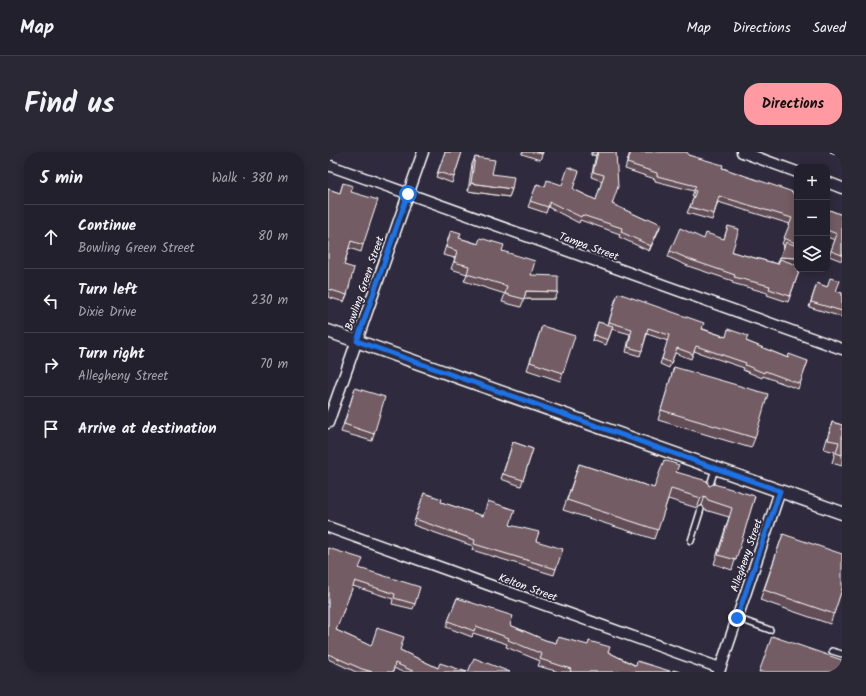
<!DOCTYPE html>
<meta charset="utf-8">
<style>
body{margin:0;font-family:Kalam,sans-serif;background:#2b2836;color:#f1f3f6}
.controls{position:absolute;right:12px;top:12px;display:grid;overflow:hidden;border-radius:8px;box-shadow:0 2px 10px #0003}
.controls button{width:36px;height:36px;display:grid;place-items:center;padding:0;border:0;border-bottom:1px solid #403e4a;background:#23202e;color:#f1f3f6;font:20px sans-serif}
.stop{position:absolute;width:12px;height:12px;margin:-9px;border:3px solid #1a73e8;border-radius:50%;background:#fff}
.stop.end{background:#1a73e8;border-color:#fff;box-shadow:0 1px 4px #0008}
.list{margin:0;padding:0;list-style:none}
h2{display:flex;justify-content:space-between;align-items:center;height:52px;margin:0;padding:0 16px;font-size:17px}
h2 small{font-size:13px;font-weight:400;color:#a3a3aa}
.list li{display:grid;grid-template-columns:26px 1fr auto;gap:12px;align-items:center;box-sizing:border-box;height:64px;padding:0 16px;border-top:1px solid #403e4a}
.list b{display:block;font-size:15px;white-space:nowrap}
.list p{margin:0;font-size:13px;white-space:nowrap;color:#a3a3aa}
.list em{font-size:13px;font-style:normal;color:#a3a3aa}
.icon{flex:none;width:22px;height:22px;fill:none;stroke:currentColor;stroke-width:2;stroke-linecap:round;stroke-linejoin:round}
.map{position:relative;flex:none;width:514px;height:520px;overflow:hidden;border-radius:16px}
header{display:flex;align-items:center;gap:24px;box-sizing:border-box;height:56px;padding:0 20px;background:#23202e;border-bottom:1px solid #403e4a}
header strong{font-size:19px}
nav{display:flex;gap:22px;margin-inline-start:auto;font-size:14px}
.intro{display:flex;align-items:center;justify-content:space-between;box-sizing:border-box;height:96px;padding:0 24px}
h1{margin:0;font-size:28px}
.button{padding:10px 18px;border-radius:16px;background:#ff9aa2;color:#111;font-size:14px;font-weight:700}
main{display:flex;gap:24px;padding:0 24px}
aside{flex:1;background:#23202e;border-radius:16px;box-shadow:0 2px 10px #0003}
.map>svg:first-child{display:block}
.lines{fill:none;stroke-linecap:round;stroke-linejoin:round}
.service-casing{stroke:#fff;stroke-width:8}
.minor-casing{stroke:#fff;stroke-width:13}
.tertiary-casing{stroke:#fff;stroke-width:15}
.service{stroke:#2f2a3d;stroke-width:5}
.minor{stroke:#2f2a3d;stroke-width:10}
.tertiary{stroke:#2f2a3d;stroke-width:12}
.wall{fill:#634e56;stroke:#fff}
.shaded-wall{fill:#504046;stroke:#fff}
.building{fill:#735b64;stroke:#fff}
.route{stroke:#1a73e8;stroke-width:5}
.labels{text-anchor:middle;stroke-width:4;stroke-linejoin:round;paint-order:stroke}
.street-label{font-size:11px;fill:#fff;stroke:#2f2a3d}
</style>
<header>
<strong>Map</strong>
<nav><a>Map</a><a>Directions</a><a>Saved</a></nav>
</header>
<div class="intro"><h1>Find us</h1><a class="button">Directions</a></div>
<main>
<aside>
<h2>5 min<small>Walk · 380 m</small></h2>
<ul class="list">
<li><svg class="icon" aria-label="ahead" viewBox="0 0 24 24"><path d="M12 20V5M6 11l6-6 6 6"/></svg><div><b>Continue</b><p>Bowling Green Street</p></div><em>80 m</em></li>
<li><svg class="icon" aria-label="left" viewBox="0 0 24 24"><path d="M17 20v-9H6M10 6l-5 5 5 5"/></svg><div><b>Turn left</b><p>Dixie Drive</p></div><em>230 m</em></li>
<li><svg class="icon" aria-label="right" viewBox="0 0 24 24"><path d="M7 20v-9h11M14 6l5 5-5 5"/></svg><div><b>Turn right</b><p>Allegheny Street</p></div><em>70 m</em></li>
<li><svg class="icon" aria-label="arrive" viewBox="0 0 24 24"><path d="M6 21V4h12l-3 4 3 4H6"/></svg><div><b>Arrive at destination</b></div></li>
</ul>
</aside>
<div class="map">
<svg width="514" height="520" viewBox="0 0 514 520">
<rect width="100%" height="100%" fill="#2f2a3d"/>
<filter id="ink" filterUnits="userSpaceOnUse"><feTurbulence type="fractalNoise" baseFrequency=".025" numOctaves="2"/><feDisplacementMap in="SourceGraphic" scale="8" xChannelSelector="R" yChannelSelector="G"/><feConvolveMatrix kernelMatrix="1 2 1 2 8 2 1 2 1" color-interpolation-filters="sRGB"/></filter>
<g filter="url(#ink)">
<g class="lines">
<g class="service-casing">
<path id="service" d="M380 339 387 317
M363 389 373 357
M409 466 442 478
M504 499 514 502"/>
</g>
<g class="minor-casing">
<path id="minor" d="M414 0 469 20
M0 13 514 197
M499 30 514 36
M0 271 95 0
M0 375 392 516
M391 520 452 339"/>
</g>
<g class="tertiary-casing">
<path id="tertiary" d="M0 179 514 361"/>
</g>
<use href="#service" class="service"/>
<use href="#minor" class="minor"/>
<use href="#tertiary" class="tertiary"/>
</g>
<path class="wall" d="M117 0H134L124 31 108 25Z
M194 0H215L212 8 194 2Z
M263 0H288L284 52 319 68 333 72 321 99 291 85 292 82 252 68 251 71 220 55 218 61 200 55 209 32 217 35 245 37 268 48 274 29 263 25 268 3H263Z
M302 0 360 3 465 42 469 86 466 93 472 117 460 150 439 143 440 141 404 131 405 129 360 114 340 105 342 99 376 87H396L400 74 404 100 450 112 456 93 454 92 462 72 390 50 384 68 359 61 366 45 364 44 366 39 327 29V27L297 17Z
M502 0H514V5L505 1Z
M147 5 164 22 184 37 181 45 140 39 144 12Z
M15 31 23 40 35 93 33 100 21 96 16 113 19 143 16 150 0 145V37L12 41Z
M499 57 514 63V109L501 104 507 88 499 85Z
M123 78 131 86 174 99 203 123 227 147H196L193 155 174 150 177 142 136 129 139 122 123 117 127 106 115 103Z
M489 131 514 141V165L481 155Z
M288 146 398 185 418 189 460 206 480 209 470 237 435 224 434 226 415 218 416 216 366 199 363 207 347 201 341 216 332 212 340 189 319 182 312 204 298 200 302 182 284 177 278 193 264 188 270 170 280 173Z
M214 174 235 221 232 229 199 218Z
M346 215 427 286 423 296 330 268Z
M27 236 46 282 44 289 13 280Z
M504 270 514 273V314L504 311 507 300 496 297 501 280Z
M185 290 205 297 193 334 173 327Z
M251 312 326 336 348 320 381 334 427 344 404 418 386 412 401 365 377 358 374 353 369 356 340 347 326 387 235 358Z
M96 341 113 350 182 373 208 389 228 417 226 423 144 398 145 394 85 373Z
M455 382 514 437 502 472 432 448Z
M0 396 87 452 85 457 64 452 65 447 25 434 8 478 43 494 72 498 110 516 139 520H74L66 516 65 520H28L0 507Z
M129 446 182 473 217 488 228 491 230 485 280 500 307 513 345 520H353H231L210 514 212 509 178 495 179 492 145 481 144 485 118 475Z"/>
<path class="shaded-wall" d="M265 0H269L268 3H263Z
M143 31 184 37 181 45 140 39Z
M333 72 331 78 321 99 323 94Z
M452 105 469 106V114L449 113Z
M198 139 230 140 227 147H196Z
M377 344 374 353 369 356 373 346Z"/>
<path class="building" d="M117 0H134L126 25 110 20Z
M208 0H215L214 2Z
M270 0H288L290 35 284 52 319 68 320 66 333 72 323 94 293 80 294 76 254 63 253 65 222 50 220 55 202 49 209 32 217 35 219 28 234 33 240 15 251 19 245 37 268 48 276 23 265 20Z
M303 0H358L360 1V3L395 13 394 16 465 40V42L469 43V86L467 91 456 86 464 66 391 44 386 62 362 55 368 39 366 38 368 34 329 24V21L299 11Z
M147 5 167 8 164 22 186 25 184 37 143 31Z
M15 31 25 34 23 40 50 48 35 93 23 89 16 113 26 116 19 143 0 137V37L12 41Z
M499 57 514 63V103L503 99 509 82 499 78Z
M400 74 411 77 404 100 450 112 452 107 469 113V117H472L462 144 441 137 442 134 406 125 407 123 363 108 342 99 352 76 376 87 378 81 396 87Z
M123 78 133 81 131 86 150 92 152 86 176 93 174 99 207 109 203 123 230 124V140L198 139 196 147 177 142 179 134 139 122 141 114 126 110 129 99 118 95Z
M458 90 469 94V106L452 105Z
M502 126 512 129 508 139 514 141V159L483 150 489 131 499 135Z
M290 141 376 171 374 177 398 185 400 177 420 184 418 189 460 206 461 202 480 209 472 232 437 219 436 221 417 213 418 211 368 194 365 202 349 196 343 211 334 207 341 183 320 176 314 199 300 195 304 177 281 170Z
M270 170 285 174 280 188 266 183Z
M214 174 247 184 235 221 202 210Z
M346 215 440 242 427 286 333 258Z
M27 236 57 245 46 282 16 272Z
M504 270 514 273V303L508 301 511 290 500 288Z
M185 290 205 297 195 328 175 322Z
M336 308 351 313 348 320 379 329 381 334 386 332 427 344 408 408 390 403 404 356 380 348 377 344 373 346 343 337 330 378 239 348 251 312 326 336Z
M96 341 114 347 113 350 155 364 160 349 187 358 182 373 211 380 208 389 235 397 228 417 146 392 147 388 87 367Z
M455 382 514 402V437L506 462 436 438Z
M0 396 35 407 31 416 92 435 87 452 66 446 67 442 27 429 8 478 43 494 49 476 76 485 72 498 110 516 112 511 139 520H87L67 511 65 520H45L34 517 0 502Z
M129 446 185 464 182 473 217 488 228 491 230 485 260 493 261 489 282 495 280 500 308 514 309 509 345 520V518L353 520H242L243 517 212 507 214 502 180 488 181 486 148 474 146 479 120 469Z
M444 484 514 508V520H431Z
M146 506 182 520H140Z"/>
</g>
<g class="lines" filter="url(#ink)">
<path class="route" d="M80 42 29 189 452 339 409 466"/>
</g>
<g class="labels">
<g class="street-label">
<text transform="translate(261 94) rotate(20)" y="4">Tampa Street</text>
<text transform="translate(36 131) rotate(-71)" y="4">Bowling Green Street</text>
<text transform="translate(418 403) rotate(-71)" y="4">Allegheny Street</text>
<text transform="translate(200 435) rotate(20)" y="4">Kelton Street</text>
</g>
</g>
</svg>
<div class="controls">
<button>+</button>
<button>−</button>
<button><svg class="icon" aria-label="layers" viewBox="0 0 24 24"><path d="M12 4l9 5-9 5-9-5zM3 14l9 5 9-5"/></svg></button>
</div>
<div class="stop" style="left:80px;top:42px"></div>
<div class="stop end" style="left:409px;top:466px"></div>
</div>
</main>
